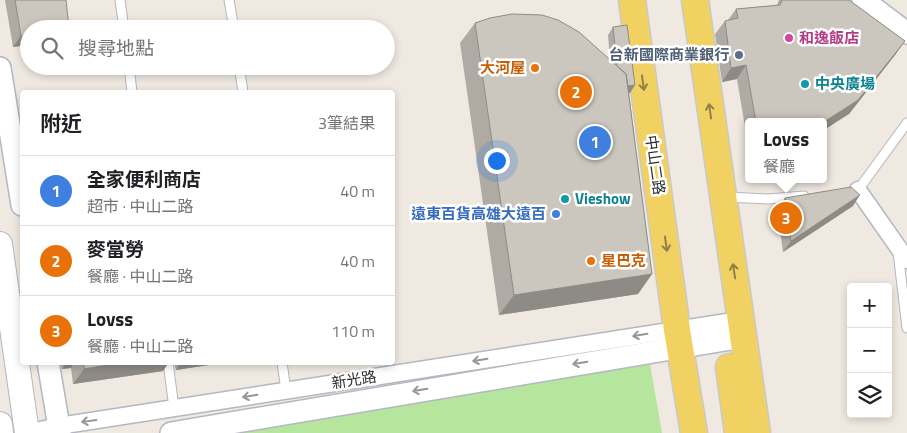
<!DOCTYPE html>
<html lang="zh-TW">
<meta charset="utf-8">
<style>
body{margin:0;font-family:"Titillium Web","Noto Sans TC",sans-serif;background:#f2f2f2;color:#202124}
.controls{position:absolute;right:15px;bottom:15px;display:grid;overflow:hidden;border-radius:5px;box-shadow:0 2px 8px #0003}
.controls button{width:45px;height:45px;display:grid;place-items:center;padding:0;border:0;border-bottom:1px solid #e0e0e0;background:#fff;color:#202124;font:25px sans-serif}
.you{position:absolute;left:496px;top:160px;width:18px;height:18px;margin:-12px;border:4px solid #fff;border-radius:50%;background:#1a73e8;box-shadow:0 0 0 8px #1a73e833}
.badge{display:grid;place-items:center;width:32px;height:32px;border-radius:50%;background:#4264fb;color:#fff;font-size:16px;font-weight:700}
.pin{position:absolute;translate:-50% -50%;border:2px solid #fff;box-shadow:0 1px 5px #0006}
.popup{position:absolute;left:745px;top:118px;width:82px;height:65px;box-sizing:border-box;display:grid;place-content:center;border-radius:5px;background:#fff;filter:drop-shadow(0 1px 4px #0005);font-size:16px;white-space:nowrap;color:#757577}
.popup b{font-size:19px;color:#202124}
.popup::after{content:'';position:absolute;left:50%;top:100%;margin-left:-10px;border:10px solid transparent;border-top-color:#fff}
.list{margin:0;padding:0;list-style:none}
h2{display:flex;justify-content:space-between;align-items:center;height:65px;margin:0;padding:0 20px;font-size:21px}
h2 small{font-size:16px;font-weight:400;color:#757577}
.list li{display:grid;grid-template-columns:32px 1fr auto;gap:15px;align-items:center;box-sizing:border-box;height:70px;padding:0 20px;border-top:1px solid #e0e0e0}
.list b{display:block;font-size:19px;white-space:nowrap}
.list p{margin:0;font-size:16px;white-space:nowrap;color:#757577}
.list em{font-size:16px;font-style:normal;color:#757577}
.icon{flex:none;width:28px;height:28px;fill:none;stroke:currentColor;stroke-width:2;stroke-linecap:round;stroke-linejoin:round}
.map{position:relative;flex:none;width:907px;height:433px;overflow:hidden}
.search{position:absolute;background:#fff;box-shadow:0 2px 8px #0003;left:20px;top:20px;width:375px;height:55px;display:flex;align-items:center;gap:12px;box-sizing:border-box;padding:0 18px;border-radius:28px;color:#757577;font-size:19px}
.panel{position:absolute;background:#fff;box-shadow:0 2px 8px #0003;left:20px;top:90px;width:375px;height:275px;border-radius:5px}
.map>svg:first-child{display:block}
.green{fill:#b6e59e}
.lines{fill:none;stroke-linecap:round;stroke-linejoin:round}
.service-casing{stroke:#b4b7c1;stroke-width:11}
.minor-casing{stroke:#b4b7c1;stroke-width:19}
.tertiary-casing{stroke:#b4b7c1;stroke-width:24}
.secondary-casing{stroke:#b4b7c1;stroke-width:26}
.primary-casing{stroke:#c9c9c9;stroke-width:29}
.service{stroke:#fff;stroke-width:9}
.minor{stroke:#fff;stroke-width:16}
.tertiary{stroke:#fff;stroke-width:21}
.secondary{stroke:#fff;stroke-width:24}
.primary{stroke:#f2d163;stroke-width:26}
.wall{fill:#afaba4}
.shaded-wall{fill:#8e8b86}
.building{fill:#cbc7bf;stroke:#8e8b86}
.oneway{stroke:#908048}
.oneway2{stroke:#969696}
.hotel-dot{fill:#d1479c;stroke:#fff;stroke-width:2}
.service-dot{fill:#5c6f8a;stroke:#fff;stroke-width:2}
.food-dot{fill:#e8710a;stroke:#fff;stroke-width:2}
.culture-dot{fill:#0f9aa8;stroke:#fff;stroke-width:2}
.shop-dot{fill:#3f7fe0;stroke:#fff;stroke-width:2}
.labels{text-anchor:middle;stroke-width:5;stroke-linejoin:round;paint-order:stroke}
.hotel-label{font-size:15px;font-weight:bold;fill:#b23c85;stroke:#fff;text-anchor:start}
.service-label{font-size:15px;font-weight:bold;fill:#4e5e75;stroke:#fff;text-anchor:end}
.food-label{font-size:15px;font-weight:bold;fill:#c56008;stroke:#fff;text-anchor:end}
.culture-label{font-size:15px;font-weight:bold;fill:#0d838f;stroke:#fff;text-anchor:start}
.street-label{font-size:15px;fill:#2e2e2e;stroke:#fff}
.shop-label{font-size:15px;font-weight:bold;fill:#366cbe;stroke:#fff;text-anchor:end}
</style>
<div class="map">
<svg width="907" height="433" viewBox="0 0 907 433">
<rect width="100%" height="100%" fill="#efe9e1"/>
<path class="green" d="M650 364 662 433H195Z"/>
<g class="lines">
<g class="service-casing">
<path id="service" d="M120 0 124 29
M229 0 234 29
M129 66 132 92
M239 66 243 92
M854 191 858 190 907 123
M725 197 768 199 804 196
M898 252 907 328
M168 362 174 408
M282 362 286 391"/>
</g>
<g class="minor-casing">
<path id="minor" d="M858 190 907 260
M26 433 59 426 740 320"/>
</g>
<g class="tertiary-casing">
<path id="tertiary" d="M863 0 907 33
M0 68 22 205
M48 362 60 433
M171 433 743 337"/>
</g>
<g class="secondary-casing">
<path id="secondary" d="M0 244 27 433
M0 424 1 433"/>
</g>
<g class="primary-casing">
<path id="primary" d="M632 0 677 330 694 433
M695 0 757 433
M729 367 738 433"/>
</g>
<use href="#service" class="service"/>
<use href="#minor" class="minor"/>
<use href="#tertiary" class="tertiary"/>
<use href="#secondary" class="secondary"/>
<use href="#primary" class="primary"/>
</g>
<path class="wall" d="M5 0H66L29 29V45L13 47Z
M779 0H849L905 41 895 55 849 114 824 122H748V145L737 79 722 82 715 34 725 21 728 20 736 9 777 5Z
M475 23 610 60 608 35 613 27 635 85 629 93 652 274 638 294 499 315 460 43Z
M785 198 853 206 783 252 777 209Z
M60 362H169L163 371 73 384 71 368 62 369Z
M174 362H228L176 370Z"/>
<path class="shaded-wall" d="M29 35V45L13 47 21 36Z
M905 41 895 55 849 114 824 130V122Z
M746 65 737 79 722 82 731 68Z
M635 85 630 93 614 95 620 87Z
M860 195 853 206 783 252 791 241Z
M652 274 638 294 499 315 514 295Z
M67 362H74L71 368 62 369Z
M126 362H169L163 371 73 384 84 369Z
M181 362H228L176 370Z"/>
<path class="building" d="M15 0H66L69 28 64 29H29V35L21 36Z
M782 0H849L905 41 858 100 824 122H756L746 65 731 68 725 21 738 18 736 9 780 5Z
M512 14 542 15 558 20 579 32 626 74 652 274 514 295 475 23 490 18Z
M627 25 635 85 628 86 626 74 617 66 613 27Z
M851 187 860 195 791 241 785 198Z
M83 362H126L84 369Z"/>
<defs><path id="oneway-shaft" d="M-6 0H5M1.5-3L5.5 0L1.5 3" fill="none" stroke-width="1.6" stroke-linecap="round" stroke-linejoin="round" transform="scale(1.25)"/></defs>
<g class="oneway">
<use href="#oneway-shaft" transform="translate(643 83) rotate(82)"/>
<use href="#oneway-shaft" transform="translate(710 111) rotate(-98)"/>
<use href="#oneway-shaft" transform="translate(666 244) rotate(82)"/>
<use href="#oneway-shaft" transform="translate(734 271) rotate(-99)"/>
</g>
<g class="oneway2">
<use href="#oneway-shaft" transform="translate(640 335) rotate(171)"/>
<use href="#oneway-shaft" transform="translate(480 360) rotate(171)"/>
<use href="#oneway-shaft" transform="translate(580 363) rotate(170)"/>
<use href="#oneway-shaft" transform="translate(420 390) rotate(170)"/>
<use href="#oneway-shaft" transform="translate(250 396) rotate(171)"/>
<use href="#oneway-shaft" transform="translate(89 421) rotate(172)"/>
</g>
<circle class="hotel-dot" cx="789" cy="38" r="5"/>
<circle class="service-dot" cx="739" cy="55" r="5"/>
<g class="food-dot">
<circle cx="535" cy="68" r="5"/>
<circle cx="591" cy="261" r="5"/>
</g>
<g class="culture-dot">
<circle cx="805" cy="84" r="5"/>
<circle cx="565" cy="199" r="5"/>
</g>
<circle class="shop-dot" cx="556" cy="214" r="5"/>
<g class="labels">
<g class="hotel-label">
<text x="799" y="43">和逸飯店</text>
</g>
<g class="service-label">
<text x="729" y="60">台新國際商業銀行</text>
</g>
<g class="food-label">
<text x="525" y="73">大河屋</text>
<text x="601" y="266" text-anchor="start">星巴克</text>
</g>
<g class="culture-label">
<text x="815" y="89">中央廣場</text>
<text x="575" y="204">Vieshow</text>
</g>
<g class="street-label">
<text transform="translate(655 165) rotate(82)" y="5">中山二路</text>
<text transform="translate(354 380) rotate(-9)" y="5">新光路</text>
</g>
<g class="shop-label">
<text x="546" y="219">遠東百貨高雄大遠百</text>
</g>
</g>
</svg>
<div class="controls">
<button>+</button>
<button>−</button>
<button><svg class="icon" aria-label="layers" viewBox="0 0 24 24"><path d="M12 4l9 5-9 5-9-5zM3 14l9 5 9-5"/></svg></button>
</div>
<div class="you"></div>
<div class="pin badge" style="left:595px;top:142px;background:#3f7fe0">1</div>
<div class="pin badge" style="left:576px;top:92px;background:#e8710a">2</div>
<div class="pin badge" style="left:786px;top:218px;background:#e8710a">3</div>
<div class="popup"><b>Lovss</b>餐廳</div>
<div class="search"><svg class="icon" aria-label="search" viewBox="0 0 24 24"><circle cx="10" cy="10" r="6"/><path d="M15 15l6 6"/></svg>搜尋地點</div>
<section class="panel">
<h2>附近<small>3筆結果</small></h2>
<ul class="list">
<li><span class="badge" style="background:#3f7fe0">1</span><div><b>全家便利商店</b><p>超市 · 中山二路</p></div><em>40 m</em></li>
<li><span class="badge" style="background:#e8710a">2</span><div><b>麥當勞</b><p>餐廳 · 中山二路</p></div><em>40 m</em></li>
<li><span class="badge" style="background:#e8710a">3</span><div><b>Lovss</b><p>餐廳 · 中山二路</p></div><em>110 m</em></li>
</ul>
</section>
</div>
